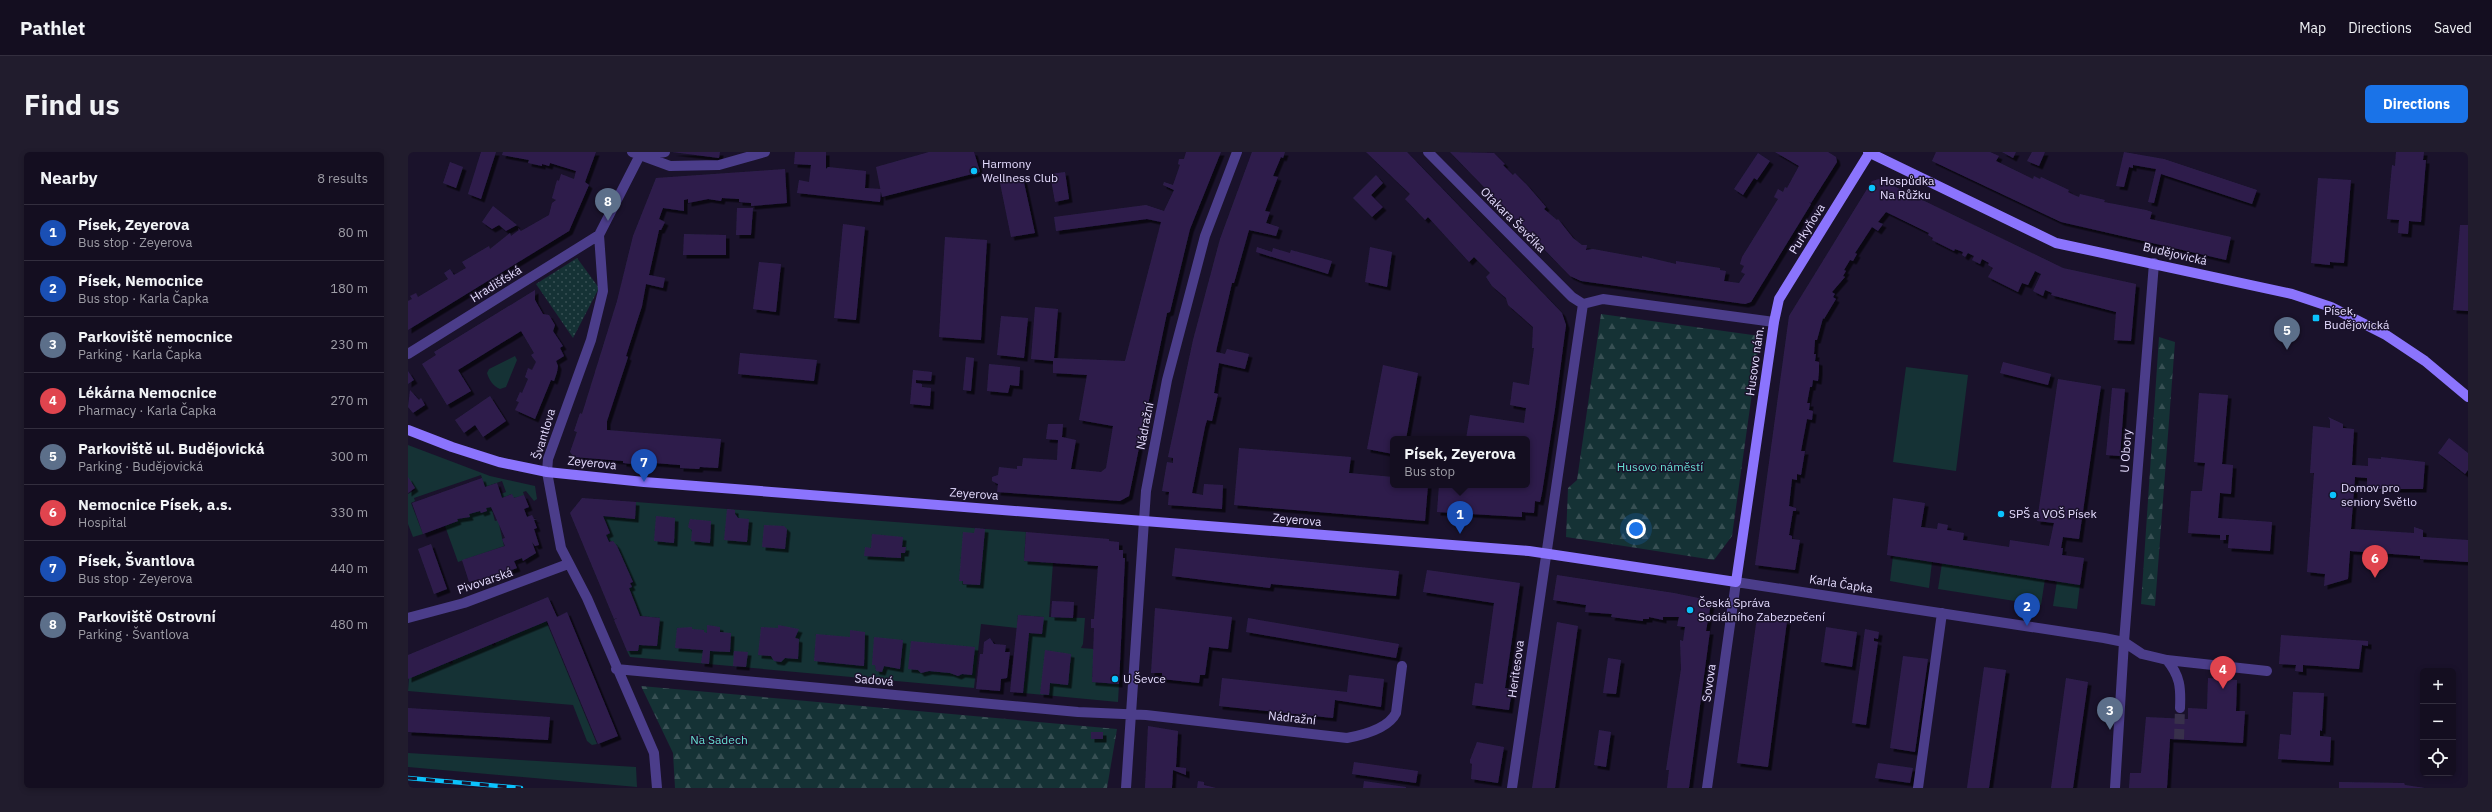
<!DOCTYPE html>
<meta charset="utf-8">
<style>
body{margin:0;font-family:"IBM Plex Sans",sans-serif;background:#211c2d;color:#f1f3f6}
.controls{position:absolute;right:12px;bottom:12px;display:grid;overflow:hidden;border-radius:6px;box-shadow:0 2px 6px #0003}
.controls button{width:36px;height:36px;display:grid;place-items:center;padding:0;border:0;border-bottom:1px solid #332e3e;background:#140e20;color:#f1f3f6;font:20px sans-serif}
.you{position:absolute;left:1228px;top:377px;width:14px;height:14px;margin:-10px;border:3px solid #fff;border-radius:50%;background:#1a73e8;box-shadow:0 0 0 6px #1a73e833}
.badge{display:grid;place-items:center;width:26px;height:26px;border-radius:50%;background:#1a73e8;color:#fff;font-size:13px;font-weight:700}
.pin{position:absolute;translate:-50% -33px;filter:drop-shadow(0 1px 2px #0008)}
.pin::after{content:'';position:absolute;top:21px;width:14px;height:12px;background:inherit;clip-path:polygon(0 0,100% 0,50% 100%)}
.popup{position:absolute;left:982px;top:284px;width:140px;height:52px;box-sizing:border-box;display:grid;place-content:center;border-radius:6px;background:#140e20;filter:drop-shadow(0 1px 3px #0005);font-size:13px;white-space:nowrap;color:#9d9ca5}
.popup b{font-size:15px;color:#f1f3f6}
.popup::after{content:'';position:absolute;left:50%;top:100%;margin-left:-8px;border:8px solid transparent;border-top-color:#140e20}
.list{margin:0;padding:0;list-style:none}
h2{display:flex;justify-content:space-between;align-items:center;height:52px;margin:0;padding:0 16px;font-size:17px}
h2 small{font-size:13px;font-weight:400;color:#9d9ca5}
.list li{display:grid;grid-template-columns:26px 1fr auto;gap:12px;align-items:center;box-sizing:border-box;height:56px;padding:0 16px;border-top:1px solid #332e3e}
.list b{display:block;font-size:15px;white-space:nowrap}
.list p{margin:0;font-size:13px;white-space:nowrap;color:#9d9ca5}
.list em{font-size:13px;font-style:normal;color:#9d9ca5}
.icon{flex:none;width:22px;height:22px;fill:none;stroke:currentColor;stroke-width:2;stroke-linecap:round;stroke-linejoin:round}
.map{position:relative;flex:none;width:2060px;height:636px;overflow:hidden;border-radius:6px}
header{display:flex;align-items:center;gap:24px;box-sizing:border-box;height:56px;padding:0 20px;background:#140e20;border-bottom:1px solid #332e3e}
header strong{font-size:19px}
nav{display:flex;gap:22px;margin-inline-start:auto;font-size:14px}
.intro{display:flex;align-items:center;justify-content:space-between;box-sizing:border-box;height:96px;padding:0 24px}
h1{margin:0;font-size:28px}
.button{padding:10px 18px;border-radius:6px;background:#1a73e8;color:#fff;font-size:14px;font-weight:700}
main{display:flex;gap:24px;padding:0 24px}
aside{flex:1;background:#140e20;border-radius:6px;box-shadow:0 2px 6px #0003}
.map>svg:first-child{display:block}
.green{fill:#153235}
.forest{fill:url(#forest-firs)}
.park{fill:url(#park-dots)}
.building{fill:#2e1e4c;filter:url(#shadow)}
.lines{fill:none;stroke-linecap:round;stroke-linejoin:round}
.street-tunnel{stroke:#38304b;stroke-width:10;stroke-dasharray:10 5;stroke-linecap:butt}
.street{stroke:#4b3d8a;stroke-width:10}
.secondary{stroke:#8b74fd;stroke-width:10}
.rail-casing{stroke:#0bc2fc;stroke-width:4.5}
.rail{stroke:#1a122b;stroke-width:3;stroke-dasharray:9;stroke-linecap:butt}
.poi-dot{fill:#0bc2fc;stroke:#1a122b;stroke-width:1.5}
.labels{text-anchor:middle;stroke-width:3;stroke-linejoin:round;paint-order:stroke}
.poi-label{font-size:12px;fill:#e5dcff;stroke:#1a122b;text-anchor:start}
.street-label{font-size:12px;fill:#e5dcff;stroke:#1a122b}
.park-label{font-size:12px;fill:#67e0d3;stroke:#1a122b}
</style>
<header>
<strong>Pathlet</strong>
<nav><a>Map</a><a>Directions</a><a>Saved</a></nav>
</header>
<div class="intro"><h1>Find us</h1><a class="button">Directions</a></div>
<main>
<aside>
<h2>Nearby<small>8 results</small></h2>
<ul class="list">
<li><span class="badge" style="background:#1a4fb4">1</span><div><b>Písek, Zeyerova</b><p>Bus stop · Zeyerova</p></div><em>80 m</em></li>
<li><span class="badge" style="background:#1a4fb4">2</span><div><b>Písek, Nemocnice</b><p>Bus stop · Karla Čapka</p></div><em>180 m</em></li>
<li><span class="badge" style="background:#5c6f8a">3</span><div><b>Parkoviště nemocnice</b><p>Parking · Karla Čapka</p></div><em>230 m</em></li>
<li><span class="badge" style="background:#e0444e">4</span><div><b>Lékárna Nemocnice</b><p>Pharmacy · Karla Čapka</p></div><em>270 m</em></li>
<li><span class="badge" style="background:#5c6f8a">5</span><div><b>Parkoviště ul. Budějovická</b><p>Parking · Budějovická</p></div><em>300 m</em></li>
<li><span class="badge" style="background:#e0444e">6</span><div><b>Nemocnice Písek, a.s.</b><p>Hospital</p></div><em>330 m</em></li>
<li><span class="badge" style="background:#1a4fb4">7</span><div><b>Písek, Švantlova</b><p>Bus stop · Zeyerova</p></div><em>440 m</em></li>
<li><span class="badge" style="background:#5c6f8a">8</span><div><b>Parkoviště Ostrovní</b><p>Parking · Švantlova</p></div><em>480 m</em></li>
</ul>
</aside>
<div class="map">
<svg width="2060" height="636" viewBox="0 0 2060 636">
<defs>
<pattern id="forest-firs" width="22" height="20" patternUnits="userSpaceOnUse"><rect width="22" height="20" fill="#153235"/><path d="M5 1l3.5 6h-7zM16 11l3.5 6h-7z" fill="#374f53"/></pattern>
<pattern id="park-dots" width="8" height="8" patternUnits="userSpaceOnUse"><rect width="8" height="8" fill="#153235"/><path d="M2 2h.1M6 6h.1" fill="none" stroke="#374f53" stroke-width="1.8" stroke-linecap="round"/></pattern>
<filter id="shadow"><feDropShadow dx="3.5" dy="3.5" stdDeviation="0" flood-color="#0009"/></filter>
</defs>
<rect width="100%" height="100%" fill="#1a122b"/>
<path class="green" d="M107 204 109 208 98 235 92 237C85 234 81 228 79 221L81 217Z
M1498 215 1560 223 1548 319 1485 310Z
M0 293 82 324 127 334 129 347 126 349 118 339 115 340 116 343 105 347 104 342 94 346 93 342 98 340 94 329 77 335 73 323 6 346 7 349 3 351 15 382 5 385 0 372V342L7 338 0 326Z
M228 350 618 380 616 409 645 411 641 465 677 466 675 492 673 496 686 497 684 530 711 532 710 550 615 541 621 481 634 482 635 465 610 463 609 476 573 472 566 536 222 505 219 499H230L231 493 249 494 252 466 232 464 221 436 225 430 205 389 201 390 198 383 202 381 195 364 227 367Z
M83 355 87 369 90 368 96 394 50 410 37 374 50 369 49 367 61 365V362L71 358 73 361 79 359 78 356Z
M1485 404 1524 410 1521 436 1482 429Z
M1534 411 1637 427 1633 453 1530 437Z
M1649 429 1672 433 1669 457 1645 454Z
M138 469 189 592 184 593 179 589 165 553 0 539 1 526 41 510 42 512 45 511 44 508 84 492 85 494 88 493 87 490Z
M0 601 228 615 229 635 0 615Z"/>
<path class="forest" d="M1193 162 1352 184 1324 384 1306 408 1158 385 1160 336 1169 328Z
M1751 185 1767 190 1747 454 1733 452Z
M233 534 709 577 699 636H267L265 601Z"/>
<path class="park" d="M169 106 191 136 165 186 128 132Z"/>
<path class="building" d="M73 0H88L73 47 60 42Z
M95 0H188L177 30 181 33 161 79 0 178V149L4 147 2 144 8 141 10 145 40 127 36 121 42 117 46 123 58 116 54 110 81 94 82 97 102 81 103 84 111 78 110 76 113 79 141 63 144 51 148 48 144 46 149 28 151 29 153 22 166 27 168 19 142 11 141 14 134 12V14L120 11 121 8 94 3Z
M264 0H312L311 6Z
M387 0H418V17L420 15 458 19 457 36 473 37 472 50 389 41 391 28 401 30 403 13 386 12Z
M521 0H566L572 20 474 45 468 15Z
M778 0H813L782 77 762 160 759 161 721 344 712 349 589 340 590 332 584 329V325L590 323 591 315 609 317V314H614L615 306 649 308 650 288 638 287 640 272H655L654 285 668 288 663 317 693 320 698 316 705 274 671 268 679 223 645 221V209L623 207 627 155 650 157 646 206 717 209 753 70 739 67 648 79 646 65 738 53 756 59 766 38 755 33 756 30 765 33 772 13 770 12 771 7H776Z
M844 0H877L875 6 873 5 865 24 870 25 857 59 862 60 858 71 871 75 868 84 841 78 826 131H824L809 195 808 200 817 202 819 197 841 202 837 217 811 211 806 241 810 242 804 269 799 268 797 275 784 341 795 343 796 332 815 333 814 357 760 353 761 340 754 339 759 310 765 311V306L760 305 785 188 812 87Z
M958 0H999L1154 161 1158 173 1147 257 1134 341 1132 350 1127 349 1126 361 1114 360V365L1029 360 1031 333H1073L1090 336 1091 333H1119V287H1058L1062 263 1116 271 1118 256 1102 253 1105 230 1121 233 1126 196H1124L1125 175 1100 153 1098 146 1084 134 1078 125 1082 121 1066 105 1061 110 1020 65 1017 68 997 47 1002 42Z
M1042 0 1086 1 1097 12 1095 13 1105 23 1107 21 1119 33 1138 55 1136 57 1149 68 1150 67 1165 86 1174 93H1179L1178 98 1185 97 1234 106V104L1268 112V109L1312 116V118L1318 119 1316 129 1331 131 1337 122 1333 120 1336 114 1332 112 1334 105 1370 47 1366 45 1370 37 1375 40 1377 35 1379 36 1391 14 1367 0H1420L1428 5 1429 10 1403 51 1401 50 1403 52 1343 150 1337 152 1173 129 1162 124Z
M1528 0H1582L1591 4 1588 9 1625 27 1626 24 1632 27 1633 25 1661 38 1660 40 1666 43 1671 45 1672 42 1697 48 1696 50 1738 58 1744 60 1742 67 1823 85 1818 108 1653 70 1524 9Z
M1594 0H1608L1605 6Z
M1624 0H1637L1631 14 1619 9Z
M1716 0 1756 7 1849 38 1844 52 1753 22 1746 51 1740 50 1748 17 1725 13V16L1721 15 1716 35 1708 34Z
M1988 0H2016L2015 8H2018L2013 70 2001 69 2000 82 1990 81 1991 68 1979 67 1984 13 1987 14Z
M1350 1 1362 9 1349 28 1346 26 1335 43 1326 37Z
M42 10 55 15 48 36 35 31Z
M377 17 379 51 343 54V51L331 50V47L314 46 313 49 300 47 280 51V47L276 48V59L255 56 251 67 257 70 253 78H251L241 123 257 126 255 136 238 132 234 154 218 204 220 205 199 269V278L313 287 310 316 292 315 291 317 272 316V313L234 310V313L215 311V309L166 305 162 300 169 280 166 279 172 261 174 262 209 149 225 84 248 26Z
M657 20 661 47 647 50 642 22Z
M968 23 975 31 963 43 975 55 964 65 945 46Z
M615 26 627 81 603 85 592 31Z
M1910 26 1943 28 1936 111 1922 110V113L1903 111Z
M1471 27 1655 116 1728 132 1723 189 1706 188 1708 160 1643 143 1644 141 1637 138 1635 144 1625 139 1633 122 1627 119 1620 133 1614 131 1610 140 1580 125 1585 116 1580 113 1581 111 1574 107 1572 112 1564 108 1566 104 1560 101 1557 105 1554 103 1555 100 1547 97 1546 99 1524 88 1525 86 1520 83 1521 81 1478 60 1470 70 1475 72 1470 79 1464 75 1447 101 1449 102 1445 109 1442 108 1436 118 1438 119 1435 124 1437 125 1424 140 1427 142 1425 145 1428 147 1416 167 1415 166 1409 188H1407L1406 202H1408L1407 209 1411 210V219L1410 229 1405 228 1404 235H1402L1399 251H1402L1401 258 1405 259 1404 268 1399 267 1393 299H1397L1393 323 1389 322V328L1384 327 1381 354 1388 356V359H1385L1381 383 1384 384V387L1392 388 1387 418 1347 413 1381 164 1464 29Z
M85 54 109 73 98 79 91 73 84 77 74 70Z
M329 56H345L343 83H328Z
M435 72 457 75 448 168 426 166Z
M2052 73H2060V159L2045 158Z
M276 82 318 83V103H275Z
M537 85 579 88 573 188 531 185Z
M849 95 864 100 865 96 882 101 883 98 924 109 920 122 848 100Z
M962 95 984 100 979 135 957 130Z
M351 110 373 112 368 160 345 157Z
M127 138V148L135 162 141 163 147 173 145 179 155 194 152 196 156 204 148 209 150 214 149 220 146 229 143 228 127 267 107 258 111 250 108 249 112 240 114 241 120 227 117 225 120 216 124 218 128 210 123 203 126 201 113 179 50 218 63 239 39 253 14 212 28 203 26 200Z
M593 164 620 166 616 206 589 203Z
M332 201 409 208 406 229 330 222Z
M558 205 566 206 563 239 555 238Z
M1595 210 1643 222 1640 233 1592 221Z
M581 212 612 215 611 234 602 233 600 241 579 239Z
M975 213 1010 221 998 287H985V302L959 297Z
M505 218 524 220 523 229 508 228V231L514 232V235L523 236 522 254 502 252Z
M0 219 6 228 0 232Z
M1650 227 1693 234 1671 387 1655 385 1653 396H1655L1654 403 1676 406 1672 433 1479 403 1485 346 1517 351 1513 375 1529 377 1530 371 1540 373 1539 378 1556 381 1555 388 1601 395 1602 388 1641 394 1646 371 1629 369Z
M1704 236 1717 237 1712 304 1698 303Z
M2 238 11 248 13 246 17 253 5 261 0 255Z
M1791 241 1820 243 1814 312 1825 313 1823 342 1812 341 1810 366 1864 370 1862 399 1820 396 1821 383H1818V388H1812V383L1780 381 1783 339H1794L1797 311 1786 310Z
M82 244 98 269 75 285 67 273 56 281 47 268Z
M1920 265 1935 272V276L1946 277 1944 313 1960 314V306L1973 307V305L2017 310 2015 337H1971V335L1959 334V326L1947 325 1943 377 2006 381V375L2015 378V385L2060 388V410L2012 407V404L1942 399 1940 427 1916 434 1917 422 1899 420 1906 321H1902L1905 274 1922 276V268Z
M2041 286 2060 301V318L2057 322 2030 301Z
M831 296 943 305 941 321 985 325V333H1020L1017 369 826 353Z
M0 325 7 336 0 341Z
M74 326 77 335 89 331 94 346 104 342 106 346 116 343 121 355 116 357 119 365 124 363 126 367H129L126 368 129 376 126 377 131 393 127 394 124 390 128 401 115 409 114 406 106 409 109 416 72 429 71 427 61 430 54 408 97 394 94 387 97 386 83 355 78 356 79 359 73 361 72 359 61 362 62 365 49 367 50 369 15 382 4 351Z
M174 346 228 350 227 367 195 364 202 381 198 383 201 390 205 389 209 394 225 430 222 431 224 435 221 436 232 464 252 466 249 494 231 493 230 499H219L206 468 209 466 206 467 162 361Z
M319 357 327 358V362L330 366 341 367 339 390 316 388Z
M248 364 267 366 266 391 246 389Z
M282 367 303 369 302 391 283 389 284 378 280 375Z
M356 373 376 374 379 377 377 397 354 395Z
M567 376 577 377 572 433 555 432V429H551L555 380 566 381Z
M618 380 701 387V389L711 390V398H715V406H717L711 532 684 530 686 476H683V467H686L690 414 616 409Z
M464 382 495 385 494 395H498L497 401H493V406L456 404 457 395 463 396Z
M23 392 39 437 26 442 10 397Z
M767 396 991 419 988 444 863 432 862 436 764 424Z
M1019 418 1112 431 1097 536 1104 537 1101 558 1064 553 1067 531 1075 532 1086 451 1015 440Z
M1149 423 1266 441 1300 448 1303 451 1298 479H1302L1281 636H1259L1261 618H1258L1273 517 1272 488 1275 489 1277 475 1269 474 1271 465H1255V468L1241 465V467H1235V469L1203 465 1204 462 1177 460 1178 453 1145 448Z
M140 445 149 465 159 460 210 584 190 592 139 469 0 527V503Z
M644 449 666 450 665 466 643 465Z
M747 456 824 465 820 497 801 495 797 523H792L791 531 754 527V521H743Z
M610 463 636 465 634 482 621 481 615 541 602 540Z
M1349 465 1379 469 1360 615 1329 611Z
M840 466 991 492 988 506 838 480Z
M1149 470 1170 474 1147 636H1124Z
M299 473 312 475V480L323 481 322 500 302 499 301 512 293 511 295 498 267 496 269 476 284 475V477L296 478V480L299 481Z
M370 473 391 477 387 486 391 487 390 507 377 506 373 510 366 509 363 504 350 503 353 475 370 476Z
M1418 475 1449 480 1444 515 1413 510Z
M1457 477 1471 480 1470 487 1466 486V489L1470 490 1458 573 1444 571Z
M442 478 457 480 456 514 406 509 408 482 442 485Z
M1873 483 1960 489V494L1954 493 1951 517 1895 513V520L1887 519 1888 513 1871 512Z
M466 485 495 488 492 517 476 514 474 520 468 519 467 513H464Z
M582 486 586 492 598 493 597 500H602L599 526 593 527 592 539 568 537 572 502H575L576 490Z
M503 489 567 495 564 523 554 522 550 524 542 521 521 519 513 521 510 518 500 517Z
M637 498 663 502 660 533 642 531 641 543 632 542Z
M326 499 340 500 338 515 325 514Z
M1495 504 1520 507 1507 600 1482 596Z
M1200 506 1213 508 1208 542 1195 541Z
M1576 515 1598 518 1581 636H1559Z
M941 523 976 527 973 555 927 548 925 566 811 554 814 526 939 540Z
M1658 526 1680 530 1665 636H1643Z
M1800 526 1829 528 1828 559H1837L1835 591 1762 587 1759 636H1721L1722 621H1733L1738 565 1780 567V556L1799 557Z
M1885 540 1916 541 1914 579 1912 578V584L1923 585 1922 610 1870 607 1872 582 1883 583Z
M0 556 142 565 140 588 0 580Z
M740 574 770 579 768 615 778 616V623L765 618 764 636H737Z
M1191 578 1203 580 1198 615 1186 613Z
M683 580H695V587H683Z
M1069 590 1096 595 1090 631 1063 627 1064 612 1062 611V608Z
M946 610 1010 619 1008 631 944 622Z
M1470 611 1505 616 1502 631 1467 626Z
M790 629 796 630V633L808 636H789Z
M956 629 998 635V636H955Z
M1931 630 1996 631 1997 633 2017 636H1931Z"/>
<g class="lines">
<path class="street-tunnel" d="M1771 587 1772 556"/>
<path class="street" d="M224 0 262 14 311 13 357 0
M1020 0 1164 145 1175 152
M232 3 191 83 195 139 183 188 140 307 139 320 153 396 179 446 246 601 249 636
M238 3 257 0
M1175 152 1195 147 1366 170
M0 202 191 83
M0 466 56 451 160 412
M1759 508C1772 524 1773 535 1772 556
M208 517 670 560 738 563 939 586C955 583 980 577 988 561L994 514
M718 636 738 339 759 228 797 84 829 0
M1104 636 1175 152
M1299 636 1328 430 1696 486 1716 490 1734 502 1759 508 1859 519
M1510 636 1534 461
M1707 636 1716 490 1746 111"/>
<path class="secondary" d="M1460 0 1648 91 1884 142 1923 155 1978 183 2017 209 2060 245
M0 278 44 295 91 310 139 320 236 330 1121 399 1328 430 1366 170 1371 147 1462 0"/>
<g class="rail-casing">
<path id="rail" d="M0 626 113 636"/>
</g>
<use href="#rail" class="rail"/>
</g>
<g class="poi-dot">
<circle cx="566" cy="19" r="4"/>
<circle cx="1464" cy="36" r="4"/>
<rect x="1904" y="162" width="8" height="8" rx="2"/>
<circle cx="1925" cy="343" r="4"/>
<circle cx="1593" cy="362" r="4"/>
<circle cx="1282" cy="458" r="4"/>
<circle cx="707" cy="527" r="4"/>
</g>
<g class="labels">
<g class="poi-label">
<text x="574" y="16">Harmony<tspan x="574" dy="14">Wellness Club</tspan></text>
<text x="1472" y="33">Hospůdka<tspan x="1472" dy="14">Na Růžku</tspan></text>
<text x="1916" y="163">Písek,<tspan x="1916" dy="14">Budějovická</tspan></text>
<text x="1933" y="340">Domov pro<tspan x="1933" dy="14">seniory Světlo</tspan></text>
<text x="1601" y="366">SPŠ a VOŠ Písek</text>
<text x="1290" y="455">Česká Správa<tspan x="1290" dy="14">Sociálního Zabezpečení</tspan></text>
<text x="715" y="531">U Ševce</text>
</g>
<g class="street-label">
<text transform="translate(1105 68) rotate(45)" y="4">Otakara Ševčíka</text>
<text transform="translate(1399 77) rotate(-58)" y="4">Purkyňova</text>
<text transform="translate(1767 102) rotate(13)" y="4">Budějovická</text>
<text transform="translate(88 132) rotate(-32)" y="4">Hradišťská</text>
<text transform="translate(1347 209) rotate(-82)" y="4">Husovo nám.</text>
<text transform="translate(737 274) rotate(-79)" y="4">Nádražní</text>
<text transform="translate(136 282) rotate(-73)" y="4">Švantlova</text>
<text transform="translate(1718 299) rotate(-86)" y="4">U Obory</text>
<text transform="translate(184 311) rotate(6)" y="4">Zeyerova</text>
<text transform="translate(566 342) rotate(4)" y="4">Zeyerova</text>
<text transform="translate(889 368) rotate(5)" y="4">Zeyerova</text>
<text transform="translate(77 429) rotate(-19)" y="4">Pivovarská</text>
<text transform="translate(1433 432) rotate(9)" y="4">Karla Čapka</text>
<text transform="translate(1108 517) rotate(-82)" y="4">Heritesova</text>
<text transform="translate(466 528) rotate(5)" y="4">Sadová</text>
<text transform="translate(1301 531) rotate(-82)" y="4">Sovova</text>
<text transform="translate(884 566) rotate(6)" y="4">Nádražní</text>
</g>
<g class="park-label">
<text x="1252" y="319">Husovo náměstí</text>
<text x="311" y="592">Na Sadech</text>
</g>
</g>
</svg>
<div class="controls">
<button>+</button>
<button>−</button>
<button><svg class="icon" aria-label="locate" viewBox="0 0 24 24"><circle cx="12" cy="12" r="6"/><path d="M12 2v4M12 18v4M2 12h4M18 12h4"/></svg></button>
</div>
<div class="you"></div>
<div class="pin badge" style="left:1052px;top:382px;background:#1a4fb4">1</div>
<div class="popup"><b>Písek, Zeyerova</b>Bus stop</div>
<div class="pin badge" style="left:1619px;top:474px;background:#1a4fb4">2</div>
<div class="pin badge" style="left:1702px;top:578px;background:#5c6f8a">3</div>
<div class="pin badge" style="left:1815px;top:537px;background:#e0444e">4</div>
<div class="pin badge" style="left:1879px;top:198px;background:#5c6f8a">5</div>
<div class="pin badge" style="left:1967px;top:426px;background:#e0444e">6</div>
<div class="pin badge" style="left:236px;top:330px;background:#1a4fb4">7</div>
<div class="pin badge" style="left:200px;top:69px;background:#5c6f8a">8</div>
</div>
</main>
